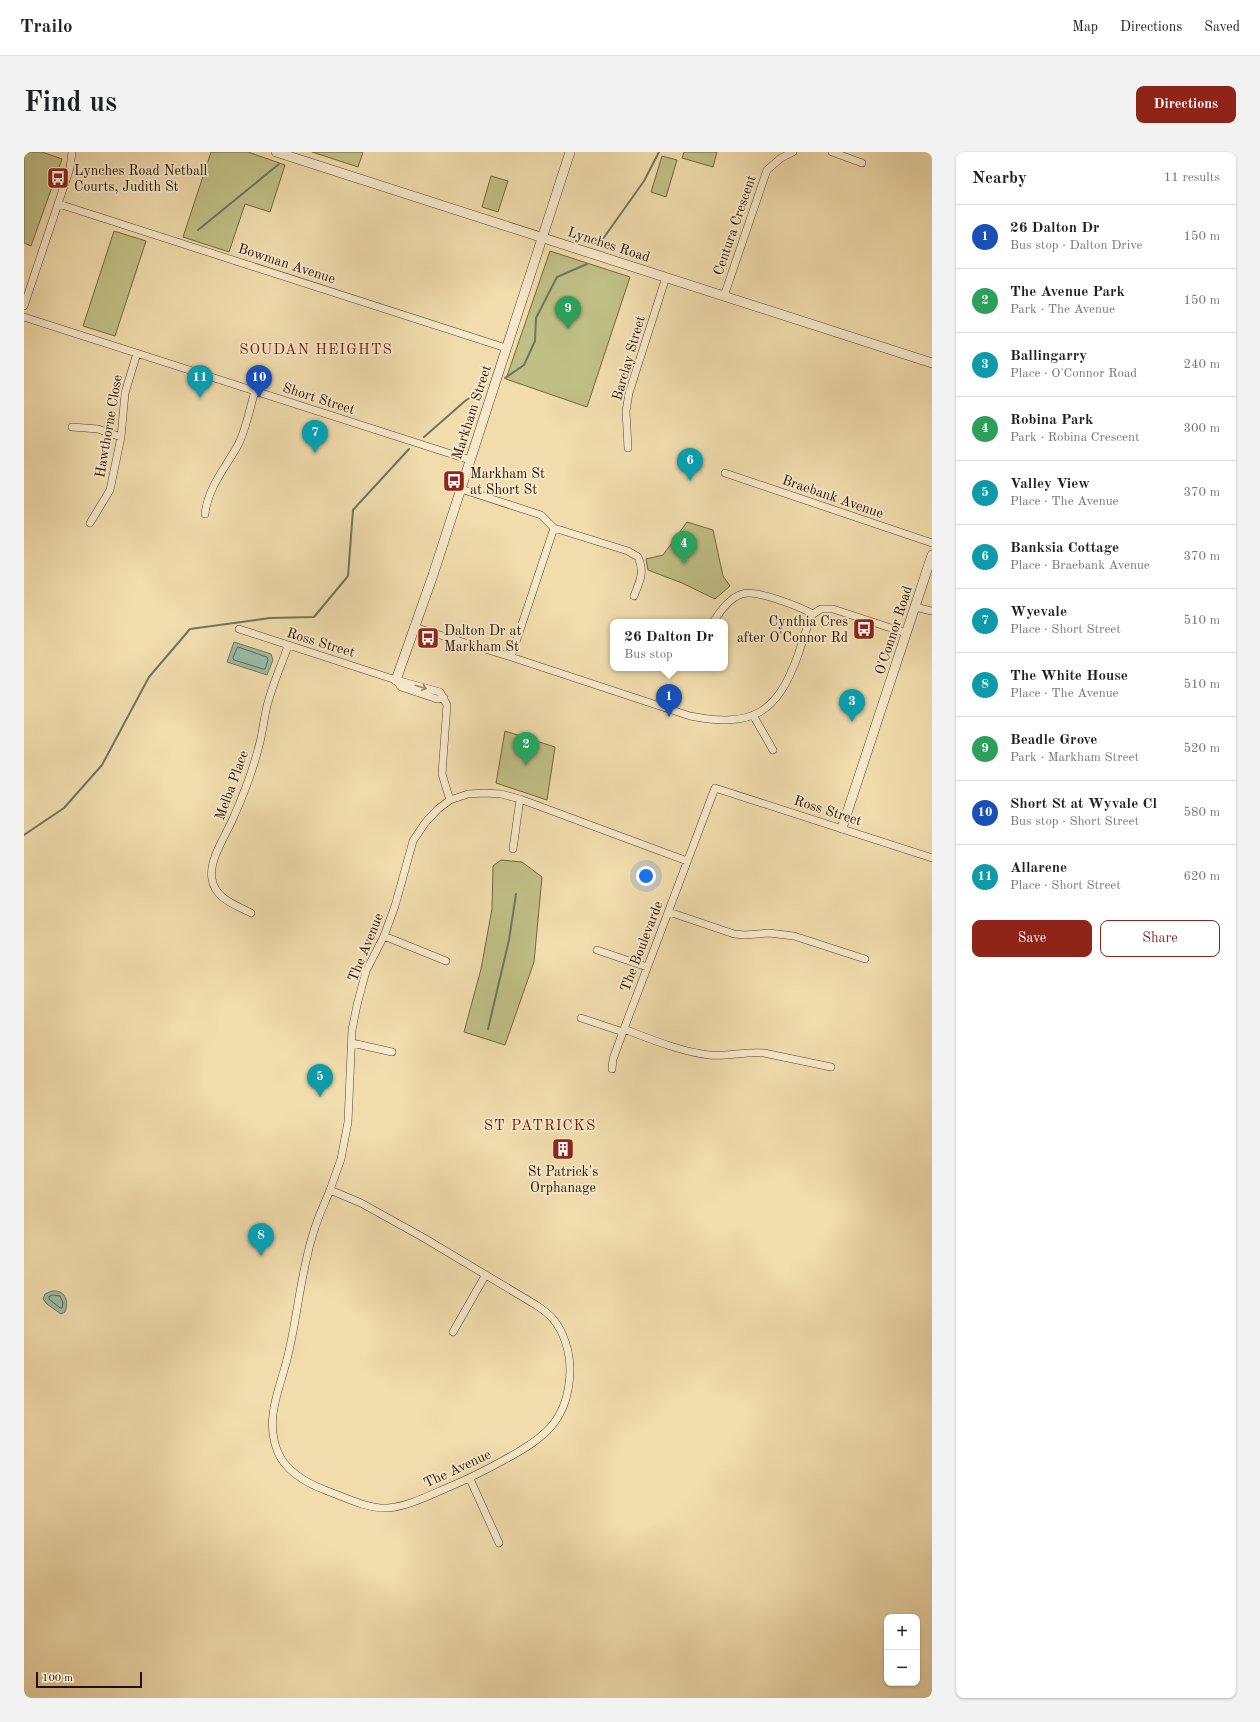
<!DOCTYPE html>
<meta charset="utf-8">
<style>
body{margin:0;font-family:"Old Standard TT",serif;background:#f2f2f2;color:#202124}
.controls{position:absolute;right:12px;bottom:12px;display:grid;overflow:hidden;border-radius:8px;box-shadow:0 1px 3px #0004}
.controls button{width:36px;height:36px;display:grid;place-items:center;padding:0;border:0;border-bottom:1px solid #e0e0e0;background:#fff;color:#202124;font:20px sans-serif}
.scale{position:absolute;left:12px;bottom:10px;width:106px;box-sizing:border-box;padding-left:4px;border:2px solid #280e00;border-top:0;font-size:11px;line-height:14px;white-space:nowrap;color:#280e00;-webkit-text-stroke:3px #f6e8ca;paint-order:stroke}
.you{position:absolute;left:622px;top:724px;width:14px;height:14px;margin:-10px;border:3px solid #fff;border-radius:50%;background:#1a73e8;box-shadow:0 0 0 6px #1a73e833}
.badge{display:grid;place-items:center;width:26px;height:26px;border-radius:50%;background:#8f2418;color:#fff;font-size:13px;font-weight:700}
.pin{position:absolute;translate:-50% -33px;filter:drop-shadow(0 1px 2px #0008)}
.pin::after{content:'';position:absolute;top:21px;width:14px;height:12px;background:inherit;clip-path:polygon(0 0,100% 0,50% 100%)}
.popup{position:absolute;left:586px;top:467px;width:118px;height:52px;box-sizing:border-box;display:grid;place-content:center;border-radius:8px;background:#fff;filter:drop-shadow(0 1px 3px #0005);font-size:13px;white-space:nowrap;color:#757577}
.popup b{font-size:15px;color:#202124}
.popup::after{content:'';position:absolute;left:50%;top:100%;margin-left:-8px;border:8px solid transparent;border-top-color:#fff}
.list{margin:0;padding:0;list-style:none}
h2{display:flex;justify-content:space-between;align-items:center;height:52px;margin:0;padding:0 16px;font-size:17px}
h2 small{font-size:13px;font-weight:400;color:#757577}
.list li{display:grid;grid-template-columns:26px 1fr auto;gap:12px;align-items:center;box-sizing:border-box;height:64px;padding:0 16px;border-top:1px solid #e0e0e0}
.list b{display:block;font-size:15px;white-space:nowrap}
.list p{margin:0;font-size:13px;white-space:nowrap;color:#757577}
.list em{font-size:13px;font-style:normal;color:#757577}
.actions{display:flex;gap:8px;padding:12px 16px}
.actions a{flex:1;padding:9px 0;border:1px solid #8f2418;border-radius:8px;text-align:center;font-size:14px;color:#8f2418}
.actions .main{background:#8f2418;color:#fff}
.map{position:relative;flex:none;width:908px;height:1546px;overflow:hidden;border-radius:8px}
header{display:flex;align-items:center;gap:24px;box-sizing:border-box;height:56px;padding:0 20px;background:#fff;border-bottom:1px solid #e0e0e0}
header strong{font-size:19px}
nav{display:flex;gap:22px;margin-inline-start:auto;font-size:14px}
.intro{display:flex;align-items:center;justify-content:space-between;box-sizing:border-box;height:96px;padding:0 24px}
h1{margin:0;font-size:28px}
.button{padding:10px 18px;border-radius:8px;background:#8f2418;color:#fff;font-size:14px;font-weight:700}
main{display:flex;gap:24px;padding:0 24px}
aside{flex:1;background:#fff;border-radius:8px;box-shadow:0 1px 3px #0004}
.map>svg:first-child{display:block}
.green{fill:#c0bf85;stroke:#746642}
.water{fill:#9bbca6;stroke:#6d7664}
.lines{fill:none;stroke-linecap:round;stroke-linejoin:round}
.shore{stroke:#626553;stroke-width:1}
.stream{stroke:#6d7664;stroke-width:2}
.minor-casing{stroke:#5a422b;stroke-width:8}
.tertiary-casing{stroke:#5a422b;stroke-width:10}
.minor{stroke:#f6e8ca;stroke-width:7}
.tertiary{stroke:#f6e8ca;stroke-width:9}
.oneway{stroke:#99866f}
.labels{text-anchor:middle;stroke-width:4;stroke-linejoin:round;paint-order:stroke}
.poi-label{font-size:14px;fill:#280e00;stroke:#f6e8ca;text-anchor:start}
.street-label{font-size:14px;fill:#280e00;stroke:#f6e8ca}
.neighbourhood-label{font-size:15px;letter-spacing:1px;fill:#7a1f14;stroke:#f6e8ca}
</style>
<header>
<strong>Trailo</strong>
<nav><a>Map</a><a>Directions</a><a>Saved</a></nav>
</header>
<div class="intro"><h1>Find us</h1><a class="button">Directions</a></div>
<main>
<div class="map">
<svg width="908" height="1546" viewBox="0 0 908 1546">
<rect width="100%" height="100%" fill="#f1dcad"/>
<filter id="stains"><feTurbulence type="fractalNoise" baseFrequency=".005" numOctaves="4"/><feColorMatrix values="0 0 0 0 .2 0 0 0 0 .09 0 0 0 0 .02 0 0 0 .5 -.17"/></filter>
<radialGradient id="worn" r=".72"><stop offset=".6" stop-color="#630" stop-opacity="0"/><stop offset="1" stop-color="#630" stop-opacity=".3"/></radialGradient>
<path class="green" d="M0 0H18L38 7 7 94 0 91Z
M187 0H224L261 13 246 60 221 52 205 100 159 85Z
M288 0H339L334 15Z
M660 0H693L689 15 658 6Z
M638 4 653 8 642 45 627 40Z
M467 24 484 29 474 60 458 55Z
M90 79 122 89 91 184 59 174Z
M526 99 606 125 563 255 482 227Z
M663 370 689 378 699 424 706 434 691 447 658 431 624 418 622 407 639 403Z
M481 579 531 595 523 648 472 631Z
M477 708 498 710 518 725 510 810 481 893 440 880 457 817 468 757 469 714Z"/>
<path class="water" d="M210 490 247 502 249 508 243 523 203 510Z
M28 1139C41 1138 45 1148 41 1160L37 1162 23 1152 19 1147 21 1142Z"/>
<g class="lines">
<path class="shore" d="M214 495 243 505 244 508 241 517H239L210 508 209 506Z
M29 1143 36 1144 39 1151 38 1156H36L25 1147V1145Z"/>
<path class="stream" d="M174 78 255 12
M576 91 620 29 635 0
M481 226 500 213 511 189 512 166 533 125 563 112
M400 285 441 249 459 237
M0 683 40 656 78 613 125 525 166 477 246 466 290 465 324 424 329 358 385 297
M464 877 485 788 492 742"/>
<g class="minor-casing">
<path id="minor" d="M808 0 838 11
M35 52 482 196
M700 144 743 18 757 6 769 0
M0 154 46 16 48 0
M0 165 446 308
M48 275 74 277 97 285
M604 296 602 259 605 241 642 125
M701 321 908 391
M437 337 517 363 530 376 604 399 614 405C621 421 616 428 610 444
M181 362C184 335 202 315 214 293 222 278 226 255 231 239
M66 371 86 338 97 285 101 241 113 201
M891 455 908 459
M789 462 797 457H809L882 481
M689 470C696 460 705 446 718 442 732 437 776 455 789 462
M390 475 487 505 666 564C728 576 753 562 774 503 779 489 782 475 789 462
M215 477 372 528 416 540 423 553 418 622 426 648
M487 505 530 376
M372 528 377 535 413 547 420 546
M729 563 749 598
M489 697 496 647
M645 760 710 782 721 783 745 781 770 784 841 807
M227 761C212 753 191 747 188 727 184 708 204 680 211 662 221 639 230 615 236 590 239 578 240 566 243 554 248 534 257 514 264 494
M360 784 422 809
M573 798 623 815
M557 866 599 880
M600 877C626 887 658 900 685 903 704 905 722 899 740 901L807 915
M328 891 368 900
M588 917 589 907 600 877 691 636 908 706
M306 1038 337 1051 400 1086 512 1153C518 1157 525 1162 529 1167 540 1180 546 1200 546 1218 545 1268 521 1286 480 1308 462 1318 444 1327 425 1335 406 1343 385 1354 364 1356 343 1357 320 1345 301 1338 282 1331 260 1318 253 1298 240 1263 258 1233 265 1199 274 1160 277 1120 289 1082 293 1067 300 1053 306 1038Z
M306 1038 317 1007 324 970 328 878 333 853 342 819 360 784 371 754 389 689 401 671 414 657 426 648 444 642 461 641 477 642 496 647 663 709
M429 1180 461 1124
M446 1327 475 1391"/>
</g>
<g class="tertiary-casing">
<path id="tertiary" d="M252 0 908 211
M372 528 409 423 546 0
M818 676 908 403"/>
</g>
<use href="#minor" class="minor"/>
<use href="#tertiary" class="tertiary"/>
</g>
<defs><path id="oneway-shaft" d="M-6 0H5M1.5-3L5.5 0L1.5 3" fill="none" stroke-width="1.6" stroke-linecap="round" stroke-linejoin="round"/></defs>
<use class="oneway" href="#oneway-shaft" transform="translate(397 535) rotate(17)"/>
<defs>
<g id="bus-square" transform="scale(1.15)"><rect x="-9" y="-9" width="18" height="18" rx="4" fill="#8f2418" stroke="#f6e8ca"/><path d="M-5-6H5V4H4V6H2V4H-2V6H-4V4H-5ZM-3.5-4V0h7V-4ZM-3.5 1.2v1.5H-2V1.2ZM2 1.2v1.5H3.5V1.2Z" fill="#fff"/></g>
<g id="building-square" transform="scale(1.15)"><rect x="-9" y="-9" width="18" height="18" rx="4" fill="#8f2418" stroke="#f6e8ca"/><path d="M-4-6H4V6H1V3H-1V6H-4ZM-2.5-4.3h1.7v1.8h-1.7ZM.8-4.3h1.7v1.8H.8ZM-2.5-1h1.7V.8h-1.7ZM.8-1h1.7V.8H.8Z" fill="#fff"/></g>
</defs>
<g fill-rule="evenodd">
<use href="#bus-square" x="34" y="26"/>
<use href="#bus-square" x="430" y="329"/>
<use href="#bus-square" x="840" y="477"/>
<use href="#bus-square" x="404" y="486"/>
<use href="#building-square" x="539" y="997"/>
</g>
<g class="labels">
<g class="poi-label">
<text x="50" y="23">Lynches Road Netball<tspan x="50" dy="16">Courts, Judith St</tspan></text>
<text x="446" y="326">Markham St<tspan x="446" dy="16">at Short St</tspan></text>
<text x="824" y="474" text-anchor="end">Cynthia Cres<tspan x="824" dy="16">after O'Connor Rd</tspan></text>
<text x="420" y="483">Dalton Dr at<tspan x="420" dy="16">Markham St</tspan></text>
<text x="539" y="1024" text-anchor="middle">St Patrick's<tspan x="539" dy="16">Orphanage</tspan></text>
</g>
<g class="street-label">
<text transform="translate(710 73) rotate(-71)" y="5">Centura Crescent</text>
<text transform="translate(585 92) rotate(18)" y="5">Lynches Road</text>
<text transform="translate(263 111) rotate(18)" y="5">Bowman Avenue</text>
<text transform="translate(604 206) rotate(-74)" y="5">Barclay Street</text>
<text transform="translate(295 246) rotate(18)" y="5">Short Street</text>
<text transform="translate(447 260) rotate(-72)" y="5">Markham Street</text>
<text transform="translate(84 274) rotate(-80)" y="5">Hawthorne Close</text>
<text transform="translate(809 344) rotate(19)" y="5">Braebank Avenue</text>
<text transform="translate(869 478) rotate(-72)" y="5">O'Connor Road</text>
<text transform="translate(297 490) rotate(17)" y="5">Ross Street</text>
<text transform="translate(207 633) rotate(-70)" y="5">Melba Place</text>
<text transform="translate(804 658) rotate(18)" y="5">Ross Street</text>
<text transform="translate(617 794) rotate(-69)" y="5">The Boulevarde</text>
<text transform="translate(341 795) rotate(-68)" y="5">The Avenue</text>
<text transform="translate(433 1316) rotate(-25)" y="5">The Avenue</text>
</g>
<g class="neighbourhood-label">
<text x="292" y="202">SOUDAN HEIGHTS</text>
<text x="516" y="978">ST PATRICKS</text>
</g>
</g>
<rect width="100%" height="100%" filter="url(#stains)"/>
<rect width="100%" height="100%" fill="url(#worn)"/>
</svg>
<div class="controls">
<button>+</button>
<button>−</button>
</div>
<div class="scale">100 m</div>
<div class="you"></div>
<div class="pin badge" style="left:645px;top:565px;background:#1a4fb4">1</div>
<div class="popup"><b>26 Dalton Dr</b>Bus stop</div>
<div class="pin badge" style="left:502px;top:613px;background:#2e9e5b">2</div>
<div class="pin badge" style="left:828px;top:570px;background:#0f9aa8">3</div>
<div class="pin badge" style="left:660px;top:412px;background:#2e9e5b">4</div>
<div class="pin badge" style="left:296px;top:945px;background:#0f9aa8">5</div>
<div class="pin badge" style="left:666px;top:329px;background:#0f9aa8">6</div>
<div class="pin badge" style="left:291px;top:301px;background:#0f9aa8">7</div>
<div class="pin badge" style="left:237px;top:1104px;background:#0f9aa8">8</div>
<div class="pin badge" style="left:544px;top:177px;background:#2e9e5b">9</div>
<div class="pin badge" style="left:235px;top:246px;background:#1a4fb4">10</div>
<div class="pin badge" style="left:176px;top:246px;background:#0f9aa8">11</div>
</div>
<aside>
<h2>Nearby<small>11 results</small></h2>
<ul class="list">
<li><span class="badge" style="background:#1a4fb4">1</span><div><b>26 Dalton Dr</b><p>Bus stop · Dalton Drive</p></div><em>150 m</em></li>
<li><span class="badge" style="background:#2e9e5b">2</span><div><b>The Avenue Park</b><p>Park · The Avenue</p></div><em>150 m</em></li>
<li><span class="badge" style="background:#0f9aa8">3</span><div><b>Ballingarry</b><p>Place · O'Connor Road</p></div><em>240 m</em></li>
<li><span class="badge" style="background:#2e9e5b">4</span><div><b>Robina Park</b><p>Park · Robina Crescent</p></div><em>300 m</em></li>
<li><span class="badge" style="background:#0f9aa8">5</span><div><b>Valley View</b><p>Place · The Avenue</p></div><em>370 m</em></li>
<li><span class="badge" style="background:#0f9aa8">6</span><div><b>Banksia Cottage</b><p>Place · Braebank Avenue</p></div><em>370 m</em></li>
<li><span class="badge" style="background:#0f9aa8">7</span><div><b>Wyevale</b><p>Place · Short Street</p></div><em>510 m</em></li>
<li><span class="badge" style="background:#0f9aa8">8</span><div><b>The White House</b><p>Place · The Avenue</p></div><em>510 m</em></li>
<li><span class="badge" style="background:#2e9e5b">9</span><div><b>Beadle Grove</b><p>Park · Markham Street</p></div><em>520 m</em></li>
<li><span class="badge" style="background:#1a4fb4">10</span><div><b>Short St at Wyvale Cl</b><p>Bus stop · Short Street</p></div><em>580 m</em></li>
<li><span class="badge" style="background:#0f9aa8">11</span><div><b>Allarene</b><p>Place · Short Street</p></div><em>620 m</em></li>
</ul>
<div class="actions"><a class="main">Save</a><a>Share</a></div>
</aside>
</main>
